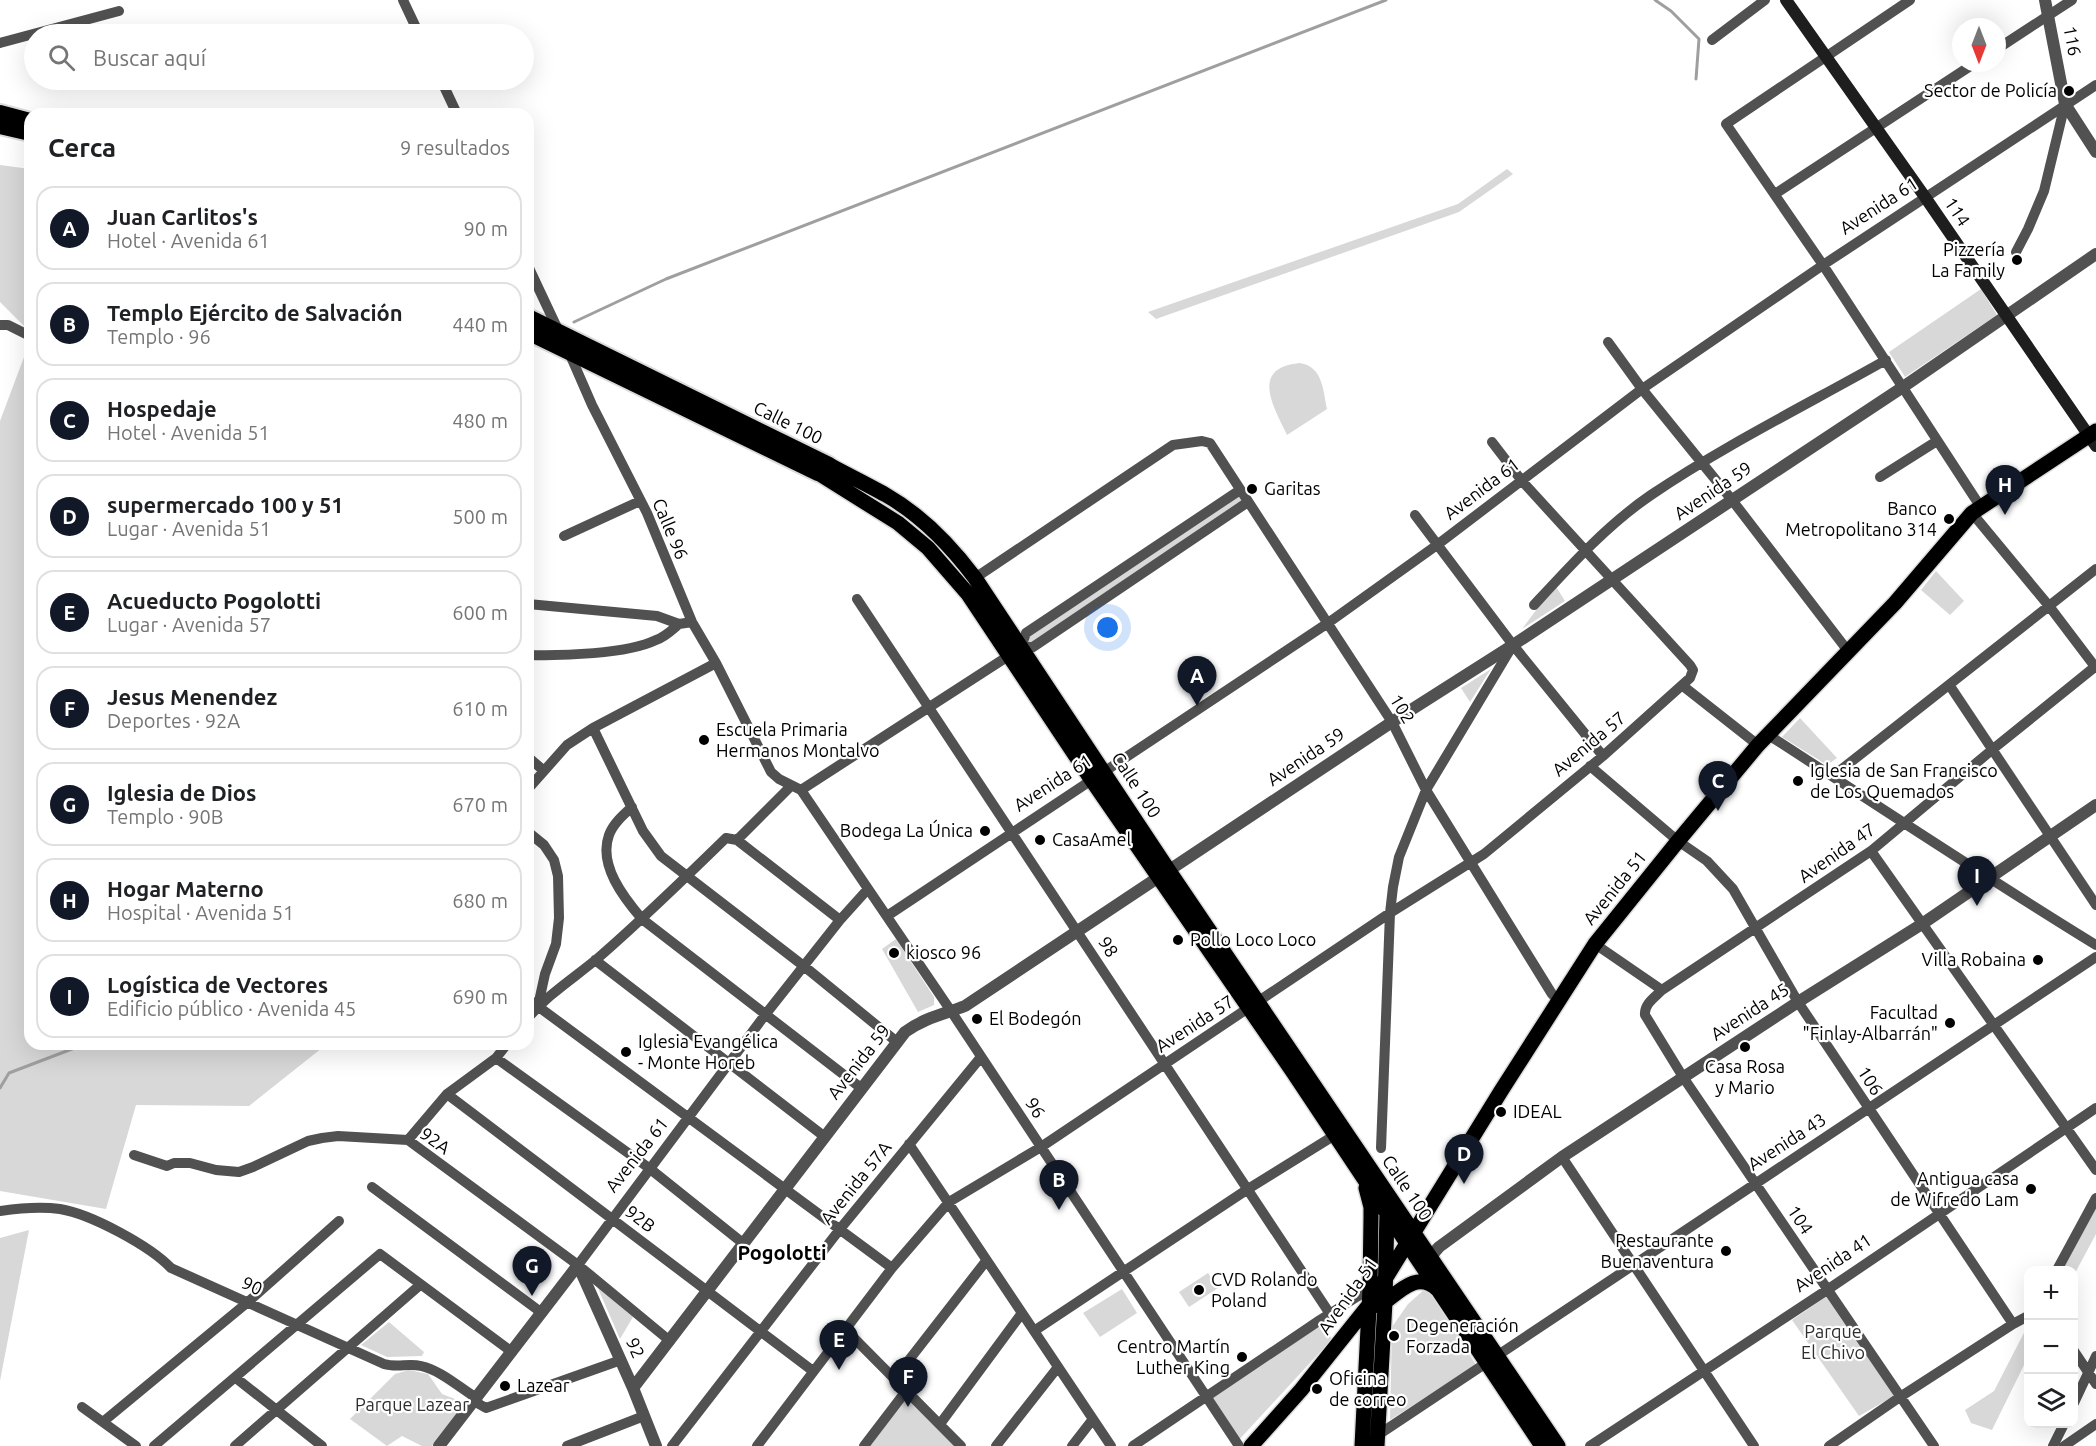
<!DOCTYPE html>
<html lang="es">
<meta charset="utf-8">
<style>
body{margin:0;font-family:Ubuntu,sans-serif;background:#f6f6f6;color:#202124}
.controls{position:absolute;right:18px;bottom:18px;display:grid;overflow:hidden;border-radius:12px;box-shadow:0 6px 24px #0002}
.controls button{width:54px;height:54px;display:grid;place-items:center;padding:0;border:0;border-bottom:2px solid #e0e0e0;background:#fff;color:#202124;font:30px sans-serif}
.compass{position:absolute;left:1952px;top:18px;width:54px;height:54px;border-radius:50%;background:#fff;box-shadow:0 6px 24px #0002;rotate:180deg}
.you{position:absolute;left:1108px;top:628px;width:21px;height:21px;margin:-15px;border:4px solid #fff;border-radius:50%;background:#1a73e8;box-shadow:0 0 0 9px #1a73e833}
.badge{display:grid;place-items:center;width:39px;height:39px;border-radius:50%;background:#111827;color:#fff;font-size:20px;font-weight:700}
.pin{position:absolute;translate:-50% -50px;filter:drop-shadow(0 2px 3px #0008)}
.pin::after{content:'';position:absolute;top:32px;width:21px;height:18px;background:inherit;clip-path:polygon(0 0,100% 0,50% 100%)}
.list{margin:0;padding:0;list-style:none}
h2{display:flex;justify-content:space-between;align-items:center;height:78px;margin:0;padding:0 24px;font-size:26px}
h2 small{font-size:20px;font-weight:400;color:#757577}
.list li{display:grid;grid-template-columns:39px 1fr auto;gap:18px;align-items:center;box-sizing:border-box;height:84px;margin:0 12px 12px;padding:0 12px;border:2px solid #e0e0e0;border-radius:18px}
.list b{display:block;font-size:22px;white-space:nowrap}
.list p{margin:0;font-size:20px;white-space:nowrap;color:#757577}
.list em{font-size:20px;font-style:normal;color:#757577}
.icon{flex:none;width:33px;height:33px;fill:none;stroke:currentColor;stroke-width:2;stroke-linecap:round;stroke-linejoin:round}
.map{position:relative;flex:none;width:2096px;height:1446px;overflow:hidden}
.search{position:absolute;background:#fff;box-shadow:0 6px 24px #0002;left:24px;top:24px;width:510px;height:66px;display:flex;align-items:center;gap:15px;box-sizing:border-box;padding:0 21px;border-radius:33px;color:#757577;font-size:22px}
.panel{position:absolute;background:#fff;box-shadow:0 6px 24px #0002;left:24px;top:108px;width:510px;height:942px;border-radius:18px}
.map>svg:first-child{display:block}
.green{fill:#d8d8d8}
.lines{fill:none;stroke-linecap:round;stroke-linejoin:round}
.stream{stroke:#9f9f9f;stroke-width:3}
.primary-casing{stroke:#dbdbdb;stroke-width:18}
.trunk-casing{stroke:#dbdbdb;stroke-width:20}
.minor{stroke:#515151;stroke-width:10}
.tertiary{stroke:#515151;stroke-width:12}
.secondary{stroke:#1e1e1e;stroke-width:12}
.primary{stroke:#000;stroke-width:15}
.trunk{stroke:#000;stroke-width:16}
.poi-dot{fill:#000;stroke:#fff;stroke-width:2}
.labels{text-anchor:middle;stroke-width:4.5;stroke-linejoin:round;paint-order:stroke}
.street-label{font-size:18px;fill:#000;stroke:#fff}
.poi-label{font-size:18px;fill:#000;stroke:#fff;text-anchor:start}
.park-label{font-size:18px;fill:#2f2f2f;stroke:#fff}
.neighbourhood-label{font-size:20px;font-weight:bold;fill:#000;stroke:#fff}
</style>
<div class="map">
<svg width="2096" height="1446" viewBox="0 0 2096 1446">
<rect width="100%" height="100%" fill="#fff"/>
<path class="green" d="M0 165 30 169V332L0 302Z
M1507 169 1513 174 1459 212 1156 319 1148 312 1458 204Z
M1981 289 1997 315 1905 377 1889 352Z
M30 341V1044H327L249 1106 136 1105 106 1209 0 1191V421Z
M1300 363C1323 367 1323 390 1327 409L1287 435C1274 407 1249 368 1300 363Z
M822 467C848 482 882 497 906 515 953 549 983 600 1013 648L969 585Z
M1239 494 1245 501 1032 644H1025L1028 636Z
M1936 571 1964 601 1950 615 1921 590Z
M1555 585 1565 601 1522 629Z
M1491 669 1470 702 1461 688Z
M1800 718 1837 758 1827 765 1782 737Z
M896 939 934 997V1005L918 1012 882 949Z
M2096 1207V1234L2074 1275V1270H2060Z
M29 1230 0 1381V1238Z
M1208 1273 1218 1288 1189 1307 1179 1292Z
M597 1286 633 1317 620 1339Z
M1122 1289 1137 1313 1100 1337 1083 1313Z
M1425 1289 1429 1290 1476 1365 1390 1420 1392 1327 1408 1304Z
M1827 1296 1894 1396 1859 1416 1792 1320Z
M1320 1320 1332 1339 1237 1442 1207 1396Z
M389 1322 424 1352 422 1356 387 1357 361 1345Z
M2028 1325V1357L1992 1430 1971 1423 1965 1410 1994 1391Z
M409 1370 428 1374 442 1394 468 1404 432 1446H422L402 1436 387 1446 350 1419 395 1374Z
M906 1391 961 1446H864Z"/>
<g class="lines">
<path class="stream" d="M1655 0 1671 11 1699 39 1696 79
M574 322 666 279 1386 0
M528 344 529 343
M0 1088 9 1073 85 1044"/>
<g class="primary-casing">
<path id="primary" d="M829 465C848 475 868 485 886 495 921 515 951 546 975 578L1169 871 1558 1446
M818 473 898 523 928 548 968 594 1091 779 1293 1072 1542 1446
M1380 1306C1398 1293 1417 1269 1438 1290
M1251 1446 1301 1390 1369 1305 1501 1091 1595 944 1678 841 1758 745 1895 603 1972 513 2096 431
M1362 1446 1370 1289 1371 1217V1207L1366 1188
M1377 1446 1385 1302 1387 1210"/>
</g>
<g class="trunk-casing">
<path id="trunk" d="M0 113 30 121
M0 126 30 133
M528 317 829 465
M528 332 818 473"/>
</g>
<path class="minor" d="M403 0 419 34
M1910 0 1726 124 1823 265 1980 506
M1712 40 1765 0
M0 43 119 11
M1997 49 2072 0
M441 80 457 114
M1775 194 1975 63
M2016 252 2028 229 2044 191 2065 104
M528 266 560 334
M0 325H8L30 336
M1608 342 1642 389 1732 500 1848 651
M568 350 592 405 647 513 692 622 716 663 771 772 779 779 801 790
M1880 477 1937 441
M1240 490 1026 633 1021 647H1033L1248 502
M1972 513 2049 606 2096 668
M1415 515 1513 645 1603 756
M564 536 640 501
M975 578 1173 445 1202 441 1210 443 1392 722 1426 790 1552 994 1558 1000
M857 599 1330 1314
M528 604 657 616 679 624 692 622
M1534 605C1570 566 1607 525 1651 495 1725 445 1808 404 1886 360
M528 655C561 656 627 654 656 640 665 637 672 630 679 624
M1683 686 1758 745
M1950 686 2096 905
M593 728 643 831 661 856 805 967 897 1042
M1767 734C1877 805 1985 877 2096 945
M528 757 543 770
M1590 766 1678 841 1707 861 1733 889 1798 1002 2013 1324
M1833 776 2096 569
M528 789 567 745 593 728 716 663
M801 790 951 1011 1239 1446
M801 790 1013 653
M632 807C623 815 613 824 609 835 598 865 624 898 642 919L861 1088
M528 832 544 845 554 860 558 876 559 918 556 944 545 974 538 1006
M737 840 791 786
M1871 851 2096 1170
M887 916 1328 623 1437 545 1642 389 1823 265 2096 85
M1595 944 1662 990
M595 960 825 1137
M528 999 892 1268
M528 1018C547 995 574 978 598 958 642 920 684 879 726 838L737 840 840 920
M496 1058 649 1168 744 1244
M447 1094 813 1371
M408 1140 447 1094 496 1058 507 1044
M909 1144 1111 1446
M1381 1148 1390 913 1393 887 1399 857 1426 790 1513 645
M134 1155 167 1166 174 1163H190L216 1170 239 1172 253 1167 308 1141 322 1138 338 1136 408 1140 578 1265 670 1341
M1562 1157 1754 1446
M372 1187 542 1313
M0 1211C20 1208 40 1206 60 1209 91 1214 150 1246 171 1268L384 1364C397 1368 408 1363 421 1366 440 1370 459 1387 475 1397L479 1404 486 1408 621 1360
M578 1265 765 1015 840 920 867 890
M2057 1270 2096 1198
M846 1330 961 1446
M1034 1331 1248 1189 1335 1135
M2074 1351 2096 1384
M236 1378 322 1446
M895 1378 986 1261
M2074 1403 2096 1356
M82 1407 136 1446
M104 1421 248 1302 339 1221
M940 1424 1022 1313
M1378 1435 2096 957
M154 1446 380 1254 512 1352
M235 1446 420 1285
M567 1446 644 1416
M672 1446 840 1229 981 1057
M757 1446 892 1268 949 1202 1041 1147 1390 913 1484 854 1603 756 1690 678 1693 670 1690 665 1522 481 1492 442
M864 1446 906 1391
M996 1446 1058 1367
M1072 1446 1093 1419
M1133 1446 1320 1320 1374 1286
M1590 1446 1827 1290 2096 1108
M1829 1446 1900 1397 2013 1324 2028 1316
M1934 1446 1683 1077 1645 1015C1644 1004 1654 998 1662 990L1871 851 1993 749 2096 666
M2053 1446 2064 1424
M2064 1446 2096 1424"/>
<path class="tertiary" d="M2045 0 2065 104 2096 152
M1426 1262 1439 1247 1562 1157 1798 1002 1922 924 2096 805
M633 1388 905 1032C924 1018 944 1014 965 1006L1392 722 1513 645 1903 387 2096 254
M439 1446 578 1265 633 1388 656 1446"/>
<path class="secondary" d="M1786 0 1925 197 2096 446"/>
<use href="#primary" class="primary"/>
<use href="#trunk" class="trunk"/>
</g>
<g class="poi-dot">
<circle cx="2069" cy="91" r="6"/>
<circle cx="2017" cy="260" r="6"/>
<circle cx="1252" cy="489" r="6"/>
<circle cx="1949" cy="519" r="6"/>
<circle cx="704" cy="740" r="6"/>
<circle cx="1798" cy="781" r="6"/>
<circle cx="985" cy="831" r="6"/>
<circle cx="1040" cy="840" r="6"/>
<circle cx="1178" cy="940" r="6"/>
<circle cx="894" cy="953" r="6"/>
<circle cx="2038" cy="960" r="6"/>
<circle cx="977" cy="1019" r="6"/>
<circle cx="1950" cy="1023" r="6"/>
<circle cx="1745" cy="1047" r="6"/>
<circle cx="626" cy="1052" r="6"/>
<circle cx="1501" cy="1112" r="6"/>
<circle cx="2031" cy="1189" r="6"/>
<circle cx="1726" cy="1251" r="6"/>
<circle cx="1199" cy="1290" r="6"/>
<circle cx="1394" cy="1336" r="6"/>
<circle cx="1242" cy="1357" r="6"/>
<circle cx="505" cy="1386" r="6"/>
<circle cx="1317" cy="1389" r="6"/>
</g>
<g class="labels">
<g class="street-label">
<text transform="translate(2072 41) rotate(79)" y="6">116</text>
<text transform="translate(1879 206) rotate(-33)" y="6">Avenida 61</text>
<text transform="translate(1957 212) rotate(56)" y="6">114</text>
<text transform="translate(788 423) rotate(26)" y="6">Calle 100</text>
<text transform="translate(1482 489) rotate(-37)" y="6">Avenida 61</text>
<text transform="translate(1713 491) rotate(-34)" y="6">Avenida 59</text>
<text transform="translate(670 529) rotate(67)" y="6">Calle 96</text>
<text transform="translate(1402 709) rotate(59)" y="6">102</text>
<text transform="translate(1589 744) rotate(-40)" y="6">Avenida 57</text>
<text transform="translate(1306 757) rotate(-34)" y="6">Avenida 59</text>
<text transform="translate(1053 783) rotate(-33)" y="6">Avenida 61</text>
<text transform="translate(1136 785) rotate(57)" y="6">Calle 100</text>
<text transform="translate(1837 853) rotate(-35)" y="6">Avenida 47</text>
<text transform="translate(1615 888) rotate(-51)" y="6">Avenida 51</text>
<text transform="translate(1108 947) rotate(57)" y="6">98</text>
<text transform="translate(1750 1012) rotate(-33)" y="6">Avenida 45</text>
<text transform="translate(1195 1024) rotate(-33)" y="6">Avenida 57</text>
<text transform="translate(859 1062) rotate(-52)" y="6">Avenida 59</text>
<text transform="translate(1870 1081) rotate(57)" y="6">106</text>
<text transform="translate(1035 1108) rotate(57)" y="6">96</text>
<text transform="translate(435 1141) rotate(35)" y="6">92A</text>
<text transform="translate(1787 1142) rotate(-33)" y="6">Avenida 43</text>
<text transform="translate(637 1155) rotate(-52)" y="6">Avenida 61</text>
<text transform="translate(856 1183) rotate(-51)" y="6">Avenida 57A</text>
<text transform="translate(1407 1188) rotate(56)" y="6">Calle 100</text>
<text transform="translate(640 1219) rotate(37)" y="6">92B</text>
<text transform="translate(1800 1220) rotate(56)" y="6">104</text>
<text transform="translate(1833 1263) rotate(-34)" y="6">Avenida 41</text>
<text transform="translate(252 1286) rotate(25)" y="6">90</text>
<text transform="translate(1348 1296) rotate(-55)" y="6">Avenida 51</text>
<text transform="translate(635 1348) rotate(66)" y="6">92</text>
</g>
<g class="poi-label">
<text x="2057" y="97" text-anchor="end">Sector de Policía</text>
<text x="2005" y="256" text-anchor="end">Pizzería<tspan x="2005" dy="21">La Family</tspan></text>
<text x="1264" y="495">Garitas</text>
<text x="1937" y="515" text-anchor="end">Banco<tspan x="1937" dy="21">Metropolitano 314</tspan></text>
<text x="716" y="736">Escuela Primaria<tspan x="716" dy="21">Hermanos Montalvo</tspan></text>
<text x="1810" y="777">Iglesia de San Francisco<tspan x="1810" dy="21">de Los Quemados</tspan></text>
<text x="973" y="837" text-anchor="end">Bodega La Única</text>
<text x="1052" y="846">CasaAmel</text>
<text x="1190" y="946">Pollo Loco Loco</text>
<text x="906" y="959">kiosco 96</text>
<text x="2026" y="966" text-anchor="end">Villa Robaina</text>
<text x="1938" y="1019" text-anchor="end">Facultad<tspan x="1938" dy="21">"Finlay-Albarrán"</tspan></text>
<text x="989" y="1025">El Bodegón</text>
<text x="638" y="1048">Iglesia Evangélica<tspan x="638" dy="21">- Monte Horeb</tspan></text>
<text x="1745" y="1073" text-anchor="middle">Casa Rosa<tspan x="1745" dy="21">y Mario</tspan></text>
<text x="1513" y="1118">IDEAL</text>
<text x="2019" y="1185" text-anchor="end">Antigua casa<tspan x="2019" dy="21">de Wifredo Lam</tspan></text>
<text x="1714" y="1247" text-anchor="end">Restaurante<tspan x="1714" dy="21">Buenaventura</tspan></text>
<text x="1211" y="1286">CVD Rolando<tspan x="1211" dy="21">Poland</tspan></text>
<text x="1406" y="1332">Degeneración<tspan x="1406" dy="21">Forzada</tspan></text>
<text x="1230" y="1353" text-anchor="end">Centro Martín<tspan x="1230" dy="21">Luther King</tspan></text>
<text x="1329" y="1385">Oficina<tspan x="1329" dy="21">de correo</tspan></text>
<text x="517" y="1392">Lazear</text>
</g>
<g class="park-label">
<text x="1833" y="1338">Parque<tspan x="1833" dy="21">El Chivo</tspan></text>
<text x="412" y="1411">Parque Lazear</text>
</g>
<g class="neighbourhood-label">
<text x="782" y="1260">Pogolotti</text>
</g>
</g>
</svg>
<div class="controls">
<button>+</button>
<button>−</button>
<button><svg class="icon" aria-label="layers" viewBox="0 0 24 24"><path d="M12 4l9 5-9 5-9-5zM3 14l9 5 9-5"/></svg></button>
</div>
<svg class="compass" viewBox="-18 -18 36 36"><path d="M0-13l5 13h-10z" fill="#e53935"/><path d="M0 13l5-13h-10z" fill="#757577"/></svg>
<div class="you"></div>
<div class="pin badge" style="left:1197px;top:706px">A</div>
<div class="pin badge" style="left:1059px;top:1210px">B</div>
<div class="pin badge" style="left:1718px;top:811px">C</div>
<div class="pin badge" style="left:1464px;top:1184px">D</div>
<div class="pin badge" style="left:839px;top:1370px">E</div>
<div class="pin badge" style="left:908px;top:1407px">F</div>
<div class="pin badge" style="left:532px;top:1296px">G</div>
<div class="pin badge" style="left:2005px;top:515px">H</div>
<div class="pin badge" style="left:1977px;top:906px">I</div>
<div class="search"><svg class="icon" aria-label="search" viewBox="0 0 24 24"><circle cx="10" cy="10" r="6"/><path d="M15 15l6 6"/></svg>Buscar aquí</div>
<section class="panel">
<h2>Cerca<small>9 resultados</small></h2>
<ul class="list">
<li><span class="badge">A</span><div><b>Juan Carlitos's</b><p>Hotel · Avenida 61</p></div><em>90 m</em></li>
<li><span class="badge">B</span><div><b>Templo Ejército de Salvación</b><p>Templo · 96</p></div><em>440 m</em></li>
<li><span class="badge">C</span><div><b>Hospedaje</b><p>Hotel · Avenida 51</p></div><em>480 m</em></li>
<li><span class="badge">D</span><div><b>supermercado 100 y 51</b><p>Lugar · Avenida 51</p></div><em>500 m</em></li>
<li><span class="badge">E</span><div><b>Acueducto Pogolotti</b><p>Lugar · Avenida 57</p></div><em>600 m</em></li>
<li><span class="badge">F</span><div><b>Jesus Menendez</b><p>Deportes · 92A</p></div><em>610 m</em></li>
<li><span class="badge">G</span><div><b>Iglesia de Dios</b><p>Templo · 90B</p></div><em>670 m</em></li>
<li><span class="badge">H</span><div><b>Hogar Materno</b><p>Hospital · Avenida 51</p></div><em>680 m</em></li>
<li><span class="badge">I</span><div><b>Logística de Vectores</b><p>Edificio público · Avenida 45</p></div><em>690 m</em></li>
</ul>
</section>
</div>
